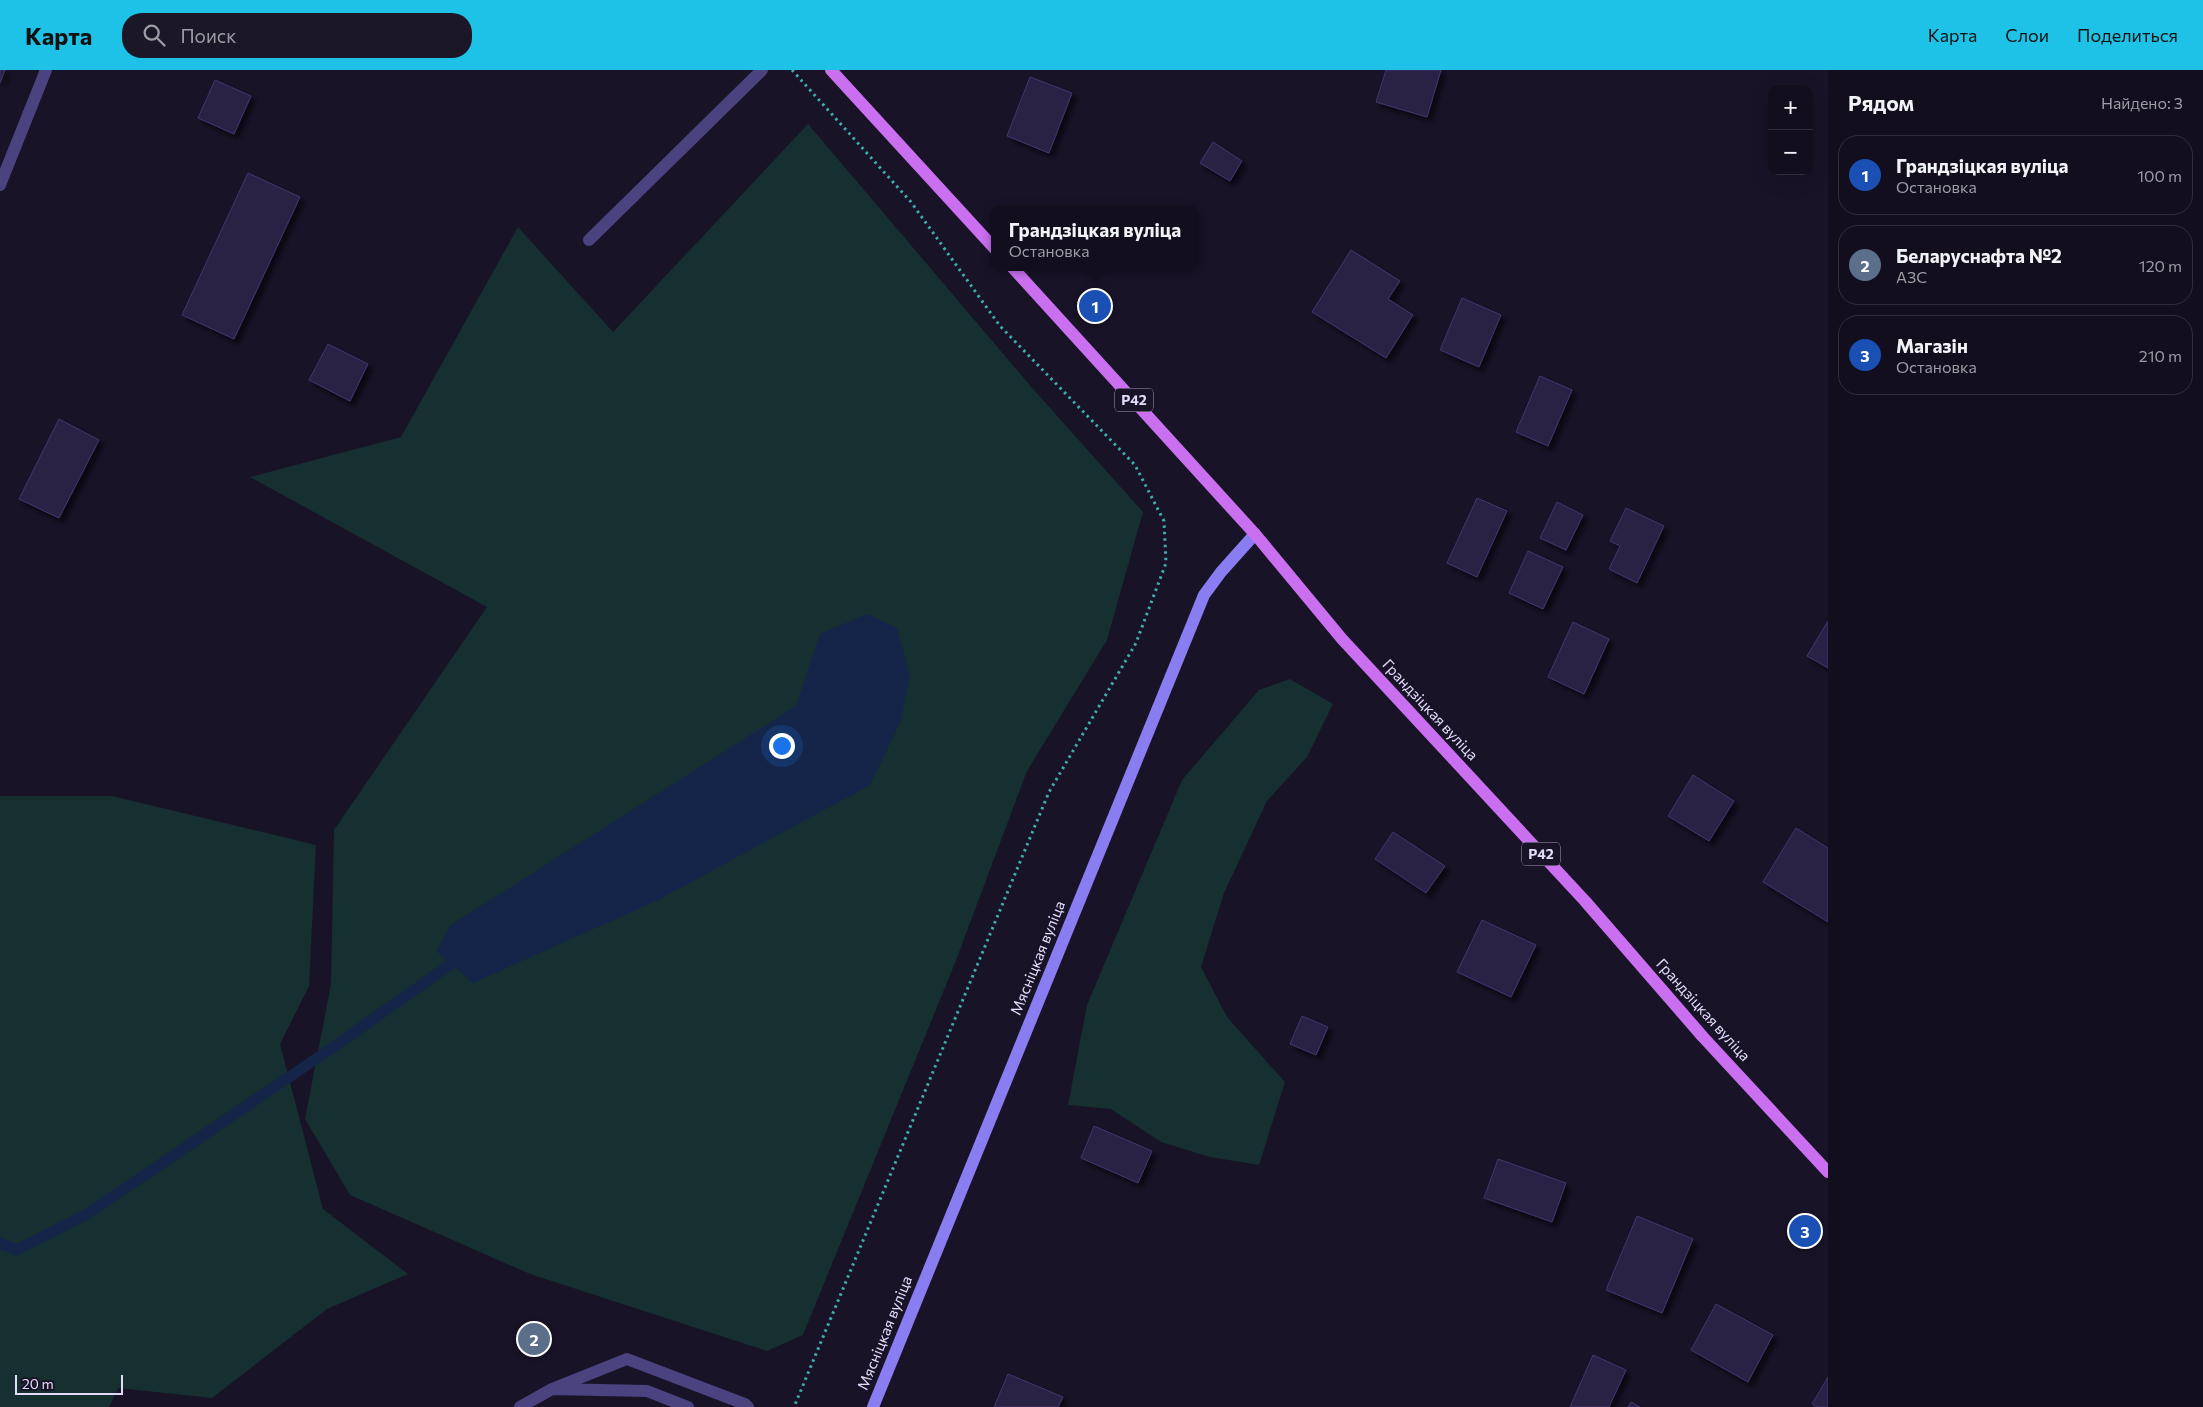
<!DOCTYPE html>
<html lang="ru">
<meta charset="utf-8">
<style>
body{margin:0;font-family:Commissioner,sans-serif;background:#1b1726;color:#f1f3f6}
.controls{position:absolute;right:15px;top:15px;display:grid;overflow:hidden;border-radius:10px;box-shadow:0 5px 20px #0002}
.controls button{width:45px;height:45px;display:grid;place-items:center;padding:0;border:0;border-bottom:1px solid #312e3b;background:#120e1d;color:#f1f3f6;font:25px sans-serif}
.scale{position:absolute;left:15px;bottom:12px;width:108px;box-sizing:border-box;padding-left:5px;border:2px solid #e2dcfb;border-top:0;font-size:14px;line-height:18px;white-space:nowrap;color:#e2dcfb;-webkit-text-stroke:4px #181327;paint-order:stroke}
.you{position:absolute;left:781px;top:675px;width:18px;height:18px;margin:-12px;border:4px solid #fff;border-radius:50%;background:#1a73e8;box-shadow:0 0 0 8px #1a73e833}
.badge{display:grid;place-items:center;width:32px;height:32px;border-radius:50%;background:#1dc2e6;color:#fff;font-size:16px;font-weight:700}
.pin{position:absolute;translate:-50% -50%;border:2px solid #fff;box-shadow:0 1px 5px #0006}
.popup{position:absolute;left:991px;top:136px;width:208px;height:65px;box-sizing:border-box;display:grid;place-content:center;border-radius:10px;background:#120e1d;filter:drop-shadow(0 1px 4px #0005);font-size:16px;white-space:nowrap;color:#9c9ca4}
.popup b{font-size:19px;color:#f1f3f6}
.popup::after{content:'';position:absolute;left:50%;top:100%;margin-left:-10px;border:10px solid transparent;border-top-color:#120e1d}
.list{margin:0;padding:0;list-style:none}
h2{display:flex;justify-content:space-between;align-items:center;height:65px;margin:0;padding:0 20px;font-size:21px}
h2 small{font-size:16px;font-weight:400;color:#9c9ca4}
.list li{display:grid;grid-template-columns:32px 1fr auto;gap:15px;align-items:center;box-sizing:border-box;height:80px;margin:0 10px 10px;padding:0 10px;border:1px solid #312e3b;border-radius:20px}
.list b{display:block;font-size:19px;white-space:nowrap}
.list p{margin:0;font-size:16px;white-space:nowrap;color:#9c9ca4}
.list em{font-size:16px;font-style:normal;color:#9c9ca4}
.icon{flex:none;width:28px;height:28px;fill:none;stroke:currentColor;stroke-width:2;stroke-linecap:round;stroke-linejoin:round}
.map{position:relative;flex:none;width:1828px;height:1337px;overflow:hidden}
header{display:flex;align-items:center;gap:30px;box-sizing:border-box;height:70px;padding:0 25px;background:#1dc2e6;color:#111}
header strong{font-size:24px}
nav{display:flex;gap:28px;margin-inline-start:auto;font-size:18px}
.search{width:350px;height:45px;background:#1b1726;display:flex;align-items:center;gap:12px;box-sizing:border-box;padding:0 18px;border-radius:20px;color:#9c9ca4;font-size:19px}
main{display:flex}
aside{flex:1;background:#120e1d}
.map>svg:first-child{display:block}
.green{fill:#162f30}
.water{fill:#152549}
.lines{fill:none;stroke-linecap:round;stroke-linejoin:round}
.stream{stroke:#152549;stroke-width:11}
.building{fill:#2b2145;stroke:#45356f;filter:url(#shadow)}
.path{stroke:#3eabad;stroke-width:3;stroke-dasharray:2.5 4;stroke-linecap:butt}
.lane{stroke:#4a4380;stroke-width:12}
.secondary{stroke:#897df1;stroke-width:12}
.primary{stroke:#c96fef;stroke-width:12}
.labels{text-anchor:middle;stroke-width:4;stroke-linejoin:round;paint-order:stroke}
.shield{fill:#181327;stroke:#a5a0bb;stroke-width:1}
.shield-label{font-size:14px;font-weight:bold;fill:#e2dcfb}
.street-label{font-size:15px;fill:#e2dcfb;stroke:#181327}
</style>
<header>
<strong>Карта</strong>
<div class="search"><svg class="icon" aria-label="search" viewBox="0 0 24 24"><circle cx="10" cy="10" r="6"/><path d="M15 15l6 6"/></svg>Поиск</div>
<nav><a>Карта</a><a>Слои</a><a>Поделиться</a></nav>
</header>
<main>
<div class="map">
<svg width="1828" height="1337" viewBox="0 0 1828 1337">
<defs>
<filter id="shadow"><feDropShadow dx="4.5" dy="4.5" stdDeviation="2.5" flood-color="#0009"/></filter>
</defs>
<rect width="100%" height="100%" fill="#181327"/>
<path class="green" d="M808 54 1034 320 1143 442 1107 570 1027 701 955 893 803 1265 767 1281 530 1204 350 1125 305 1049 331 914 334 760 487 537 250 407 401 367 518 157 613 262Z
M1290 609 1333 634 1307 687 1267 731 1224 823 1201 897 1227 947 1285 1012 1259 1095 1210 1087 1161 1072 1111 1039 1068 1035 1087 935 1182 710 1259 620Z
M0 726H112L316 775 309 916 280 974 323 1139 408 1204 327 1239 212 1328 118 1318 109 1337H0Z"/>
<path class="water" d="M867 544 897 558 910 606 900 653 870 715 658 830 473 913 436 881 451 855 796 636 820 564Z"/>
<g class="lines">
<path class="stream" d="M0 1173 16 1180 87 1144 335 976 451 894"/>
</g>
<path class="building" d="M0 0H5L0 13Z
M1386 0H1441L1427 47 1376 32Z
M1030 7 1072 23 1049 83 1007 66Z
M215 10 251 26 234 64 198 48Z
M1213 72 1242 91 1230 111 1200 93Z
M248 103 300 127 234 269 182 245Z
M1351 180 1400 211 1388 229 1413 245 1386 288 1312 242Z
M1462 228 1501 245 1479 297 1440 280Z
M328 274 368 294 350 331 309 310Z
M1540 306 1572 320 1548 376 1516 362Z
M59 349 99 370 59 448 19 429Z
M1477 428 1507 441 1477 507 1447 493Z
M1557 432 1583 445 1566 480 1540 468Z
M1626 438 1664 456 1637 513 1609 499 1620 476 1610 471Z
M1528 481 1563 497 1543 539 1509 523Z
M1828 551V598L1807 586Z
M1573 552 1609 569 1584 624 1548 607Z
M1693 705 1734 731 1709 771 1668 746Z
M1796 758 1828 778V852L1763 812Z
M1393 762 1445 796 1426 823 1375 789Z
M1482 850 1536 875 1511 927 1457 902Z
M1302 946 1328 957 1316 985 1290 974Z
M1094 1056 1152 1081 1138 1113 1081 1088Z
M1498 1089 1566 1113 1552 1152 1484 1128Z
M1637 1146 1693 1169 1662 1243 1606 1220Z
M1716 1234 1773 1265 1748 1312 1691 1280Z
M1593 1285 1626 1300 1609 1337H1570Z
M1008 1304 1063 1327 1058 1337H994Z
M1828 1307V1337H1817L1812 1334Z
M1631 1332 1640 1337H1628Z"/>
<g class="lines">
<path class="path" d="M792 0 911 132 1000 256 1135 395 1164 451 1166 493 1136 573 1049 722 794 1337"/>
<path class="lane" d="M0 115 46 0
M589 170 762 0
M552 1319 627 1289 745 1334 748 1337
M520 1337 552 1319 647 1321 688 1337"/>
<path class="secondary" d="M873 1337 1204 525 1221 502 1255 464"/>
<path class="primary" d="M831 0 995 179
M1012 197 1255 464 1342 569 1585 831 1703 967 1828 1102"/>
</g>
<g class="labels">
<g class="shield">
<rect x="1115" y="318.5" width="38" height="23" rx="4"/>
<rect x="1522" y="772.5" width="38" height="23" rx="4"/>
</g>
<g class="shield-label">
<text x="1134" y="335">Р42</text>
<text x="1541" y="789">Р42</text>
</g>
<g class="street-label">
<text transform="translate(1430 640) rotate(47)" y="5">Грандзіцкая вуліца</text>
<text transform="translate(1038 888) rotate(-68)" y="5">Мясніцкая вуліца</text>
<text transform="translate(1703 940) rotate(48)" y="5">Грандзіцкая вуліца</text>
<text transform="translate(885 1263) rotate(-68)" y="5">Мясніцкая вуліца</text>
</g>
</g>
</svg>
<div class="controls">
<button>+</button>
<button>−</button>
</div>
<div class="scale">20 m</div>
<div class="you"></div>
<div class="pin badge" style="left:1095px;top:236px;background:#1a4fb4">1</div>
<div class="popup"><b>Грандзіцкая вуліца</b>Остановка</div>
<div class="pin badge" style="left:534px;top:1269px;background:#5c6f8a">2</div>
<div class="pin badge" style="left:1805px;top:1161px;background:#1a4fb4">3</div>
</div>
<aside>
<h2>Рядом<small>Найдено: 3</small></h2>
<ul class="list">
<li><span class="badge" style="background:#1a4fb4">1</span><div><b>Грандзіцкая вуліца</b><p>Остановка</p></div><em>100 m</em></li>
<li><span class="badge" style="background:#5c6f8a">2</span><div><b>Беларуснафта №2</b><p>АЗС</p></div><em>120 m</em></li>
<li><span class="badge" style="background:#1a4fb4">3</span><div><b>Магазін</b><p>Остановка</p></div><em>210 m</em></li>
</ul>
</aside>
</main>
